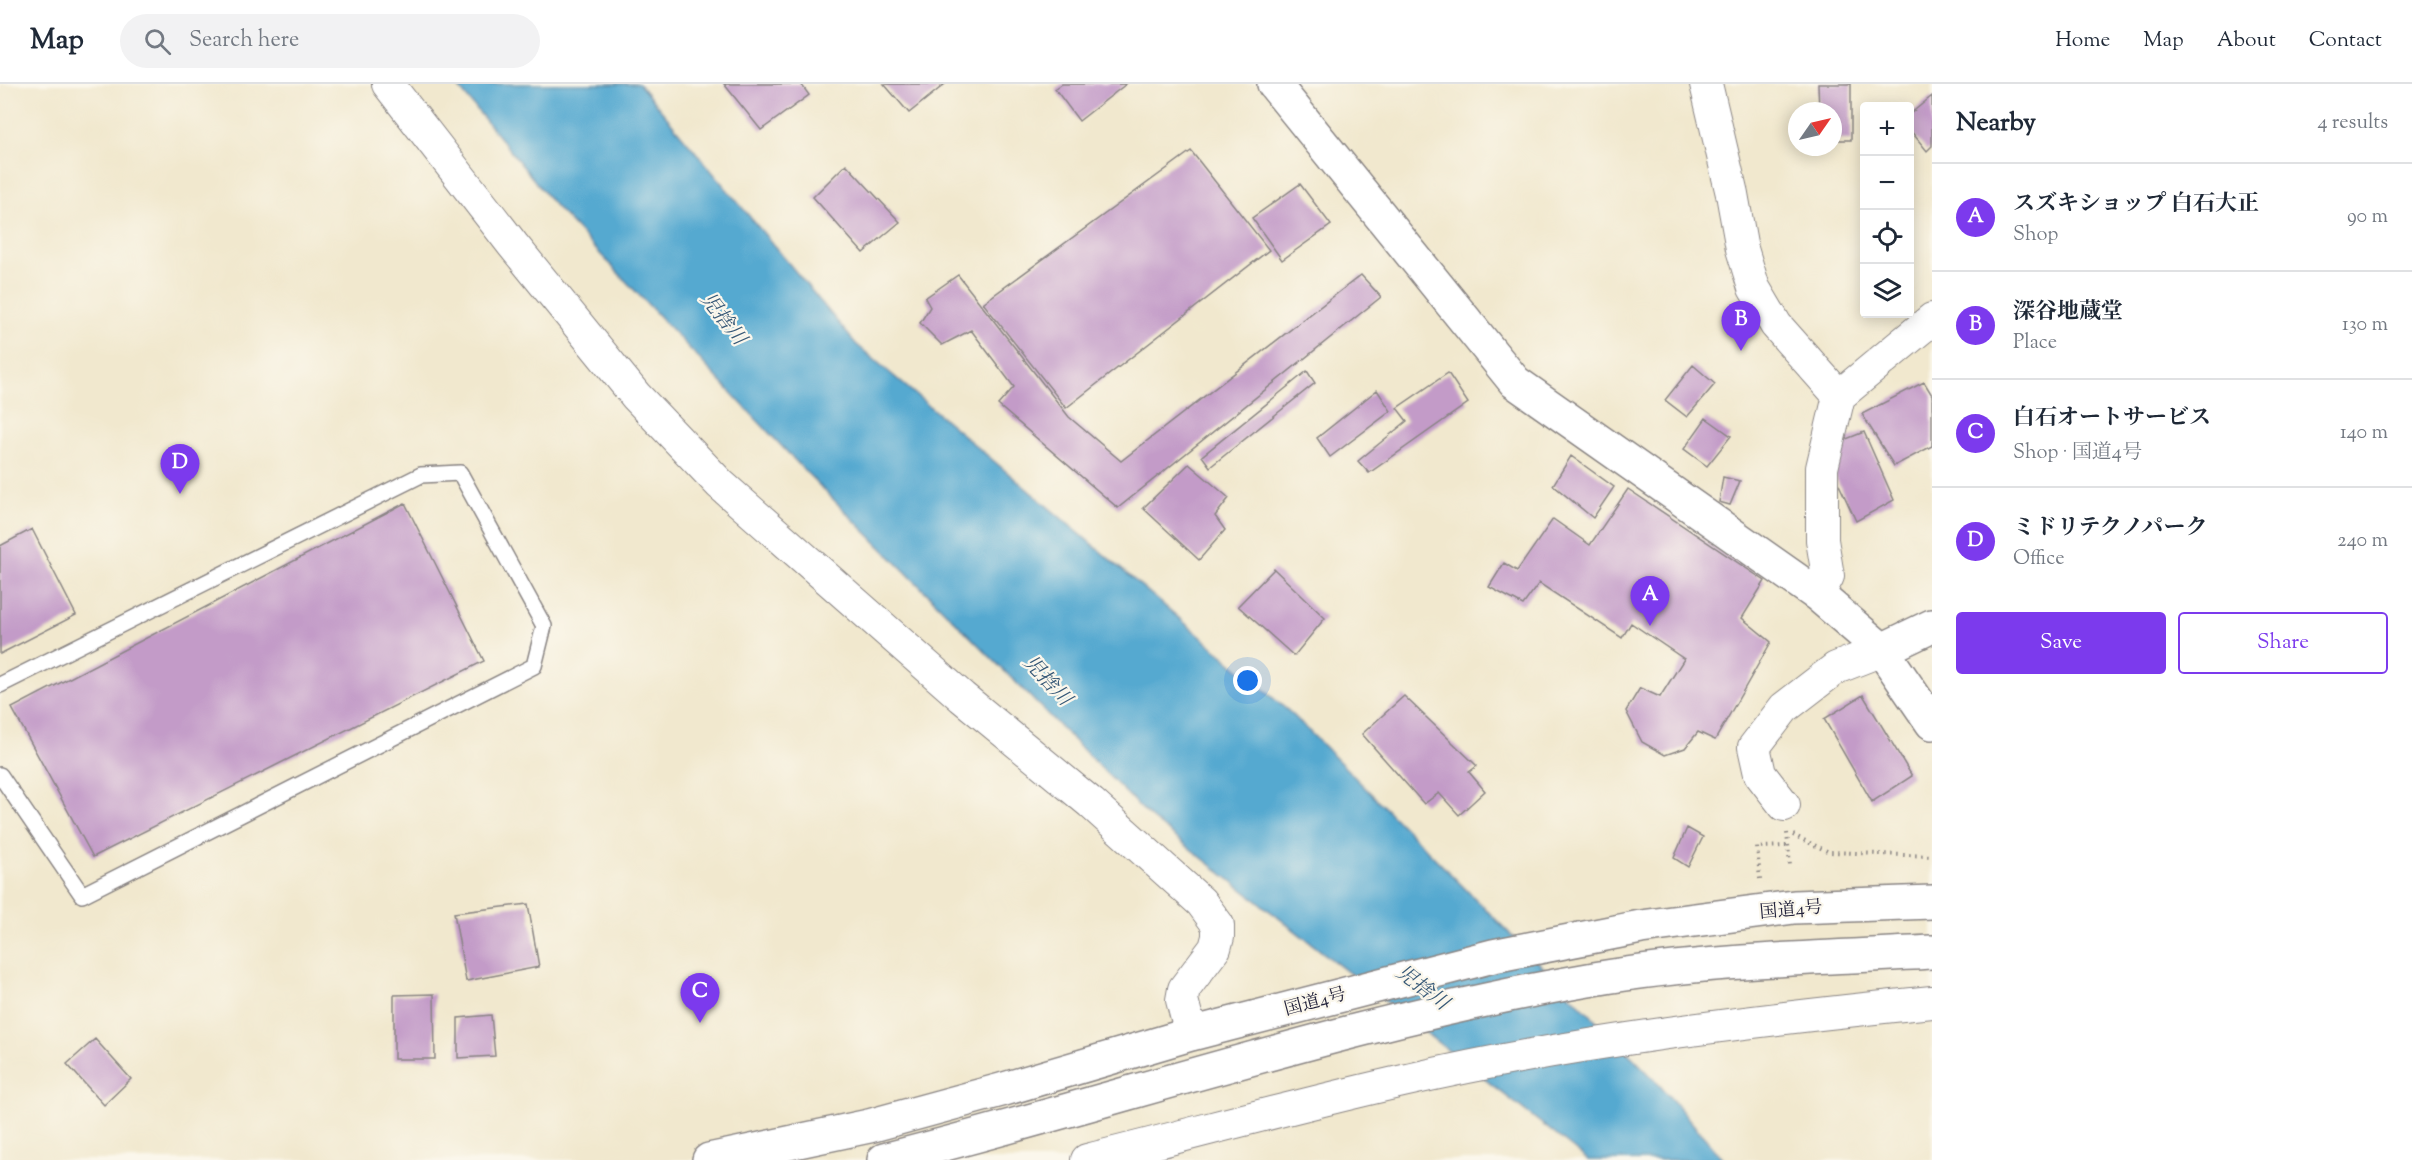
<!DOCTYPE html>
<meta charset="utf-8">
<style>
body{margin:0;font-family:"Sorts Mill Goudy","Noto Serif JP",serif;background:#f2f2f3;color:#1f2937}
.controls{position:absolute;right:18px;top:18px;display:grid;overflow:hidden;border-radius:6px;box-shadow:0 3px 15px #0003}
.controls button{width:54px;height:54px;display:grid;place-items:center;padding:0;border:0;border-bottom:2px solid #e0e1e3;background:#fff;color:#1f2937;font:30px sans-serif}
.compass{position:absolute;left:1788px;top:18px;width:54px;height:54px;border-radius:50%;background:#fff;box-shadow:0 3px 15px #0003;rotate:56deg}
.you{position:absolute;left:1248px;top:597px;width:21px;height:21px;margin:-15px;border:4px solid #fff;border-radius:50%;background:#1a73e8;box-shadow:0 0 0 9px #1a73e833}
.badge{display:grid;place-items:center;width:39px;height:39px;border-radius:50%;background:#7c3aed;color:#fff;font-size:20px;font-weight:700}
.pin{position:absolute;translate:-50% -50px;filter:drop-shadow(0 2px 3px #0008)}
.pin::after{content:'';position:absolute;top:32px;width:21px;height:18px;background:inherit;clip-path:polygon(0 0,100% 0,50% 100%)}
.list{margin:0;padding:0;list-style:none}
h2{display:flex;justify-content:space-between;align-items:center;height:78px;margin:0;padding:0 24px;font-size:26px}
h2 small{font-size:20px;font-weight:400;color:#747a83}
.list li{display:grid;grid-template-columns:39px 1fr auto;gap:18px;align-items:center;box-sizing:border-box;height:108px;padding:0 24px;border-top:2px solid #e0e1e3}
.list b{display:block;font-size:22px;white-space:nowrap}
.list p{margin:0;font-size:20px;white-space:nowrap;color:#747a83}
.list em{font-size:20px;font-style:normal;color:#747a83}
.actions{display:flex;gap:12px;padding:18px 24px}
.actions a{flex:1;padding:14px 0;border:2px solid #7c3aed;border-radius:6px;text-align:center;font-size:21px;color:#7c3aed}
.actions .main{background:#7c3aed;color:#fff}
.icon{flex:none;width:33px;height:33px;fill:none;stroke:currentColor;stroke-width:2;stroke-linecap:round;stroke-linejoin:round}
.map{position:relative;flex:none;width:1932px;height:1076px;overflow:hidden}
header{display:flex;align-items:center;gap:36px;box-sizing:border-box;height:84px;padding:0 30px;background:#fff;border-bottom:2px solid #e0e1e3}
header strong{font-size:28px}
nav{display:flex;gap:33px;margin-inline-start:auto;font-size:21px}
.search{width:420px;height:54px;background:#f2f2f3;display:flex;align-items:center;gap:15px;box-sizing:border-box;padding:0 21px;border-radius:33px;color:#747a83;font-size:22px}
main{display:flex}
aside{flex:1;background:#fff}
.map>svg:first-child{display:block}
.water{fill:#54a9d0;stroke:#3b6686;stroke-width:1.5}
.building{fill:#c39bc8}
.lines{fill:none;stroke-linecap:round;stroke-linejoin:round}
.service-casing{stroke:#8a8584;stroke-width:18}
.minor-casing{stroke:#8a8584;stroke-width:34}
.tertiary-casing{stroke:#8a8584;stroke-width:36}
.trunk-casing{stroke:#8a8584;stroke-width:36}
.path{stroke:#8a8584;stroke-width:4;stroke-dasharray:1.5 4.5;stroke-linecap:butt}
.service{stroke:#fff;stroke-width:15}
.minor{stroke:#fff;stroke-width:32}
.tertiary{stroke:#fff;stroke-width:33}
.trunk{stroke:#fff;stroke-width:33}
.labels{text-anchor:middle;stroke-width:4.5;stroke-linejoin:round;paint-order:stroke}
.street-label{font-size:18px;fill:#22223b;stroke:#fbf7ec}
.water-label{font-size:20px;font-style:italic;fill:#365877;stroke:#fbf7ec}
</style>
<header>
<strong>Map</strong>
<div class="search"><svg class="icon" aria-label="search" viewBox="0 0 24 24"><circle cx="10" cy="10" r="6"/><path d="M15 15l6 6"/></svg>Search here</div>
<nav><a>Home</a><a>Map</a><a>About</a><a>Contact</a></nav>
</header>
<main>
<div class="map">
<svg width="1932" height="1076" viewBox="0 0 1932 1076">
<rect width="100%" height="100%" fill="#fbf7ec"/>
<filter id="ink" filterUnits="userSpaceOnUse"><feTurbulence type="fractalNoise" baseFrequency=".0167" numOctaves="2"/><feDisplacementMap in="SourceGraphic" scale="12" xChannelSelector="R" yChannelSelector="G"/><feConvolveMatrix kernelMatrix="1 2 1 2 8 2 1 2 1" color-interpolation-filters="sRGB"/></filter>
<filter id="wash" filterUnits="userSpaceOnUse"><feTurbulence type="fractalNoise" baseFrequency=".008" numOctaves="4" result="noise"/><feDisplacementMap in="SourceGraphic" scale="24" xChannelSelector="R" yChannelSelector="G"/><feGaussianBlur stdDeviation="1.35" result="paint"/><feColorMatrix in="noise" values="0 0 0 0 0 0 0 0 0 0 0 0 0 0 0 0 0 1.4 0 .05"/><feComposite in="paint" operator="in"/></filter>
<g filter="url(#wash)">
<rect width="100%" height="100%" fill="#f1e8ce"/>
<path class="water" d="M456 0H639L856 260 1292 630 1655 996 1724 1076H1588L1151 734 806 388 555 122Z"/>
<g id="blocks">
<path class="building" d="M724 0H801L809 11 761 46Z
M884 0H945L909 29Z
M1062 0H1126L1079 37 1055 5Z
M1818 0H1851V56H1833V27H1819Z
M1932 12V62L1927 67 1910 46V30Z
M1191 67 1269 166 1066 324 983 219Z
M846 80 900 138 863 169 813 113Z
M1300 100 1331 141 1282 176 1252 134Z
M958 191 1069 333 1121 377 1361 191 1381 213 1118 424 998 321 1014 303 971 246 942 261 920 239 930 223 925 214Z
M1693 281 1715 300 1687 333 1665 316Z
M1307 287 1315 299 1210 383 1202 372Z
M1448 289 1468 319 1369 389 1358 377 1407 337 1397 324Z
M1924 298 1932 311V362L1894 382 1862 330Z
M1377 306 1391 327 1330 373 1317 354Z
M1706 334 1731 352 1707 382 1684 365Z
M1864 348 1894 416 1856 437 1829 379 1836 359Z
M1571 372 1614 403 1593 434 1553 401Z
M1189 380 1229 414 1215 432 1225 446 1199 476 1143 424Z
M1723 393 1740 397 1730 421 1719 418Z
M1628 405 1765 497 1742 534 1771 558 1715 656 1698 648 1685 664 1665 671 1642 658 1626 627 1640 604 1660 613 1684 575 1631 539 1622 554 1539 499 1523 521 1489 503 1504 479 1517 487 1553 435 1590 461Z
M405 419 484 577 93 773 12 624Z
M32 445 76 531 0 570V462Z
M1274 485 1325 534 1294 572 1238 522Z
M1863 611 1912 692 1872 718 1824 635Z
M1404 612 1477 682 1469 688 1485 707 1459 731 1439 709 1424 720 1362 650Z
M1687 744 1703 753 1688 783 1674 774Z
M528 820 539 883 466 897 454 829Z
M434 910 435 975H394V911Z
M491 931 495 972 458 974V934Z
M95 955 131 995 104 1021 67 980Z"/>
</g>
</g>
<g filter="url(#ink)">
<use href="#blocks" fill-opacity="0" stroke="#8a8584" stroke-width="1.5"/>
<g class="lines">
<g class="service-casing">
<path id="service" d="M0 601 421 391 460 389 544 542 534 582 82 811 0 691"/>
</g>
<g class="minor-casing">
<path id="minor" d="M388 0 513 161 636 312 720 400 962 613 1091 719 1201 818 1218 841V853L1215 864 1184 905 1182 916 1191 950
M1706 0 1732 110 1742 165 1754 204 1776 241 1839 312
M1818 511 1828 492 1822 456V384L1839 312 1932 235
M1784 721 1760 690 1754 663 1784 624 1836 584 1882 566
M1087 1076C1192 1050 1297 1021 1403 997 1577 957 1755 936 1932 918"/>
</g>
<g class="tertiary-casing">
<path id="tertiary" d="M1274 0 1515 298 1818 511 1882 566 1932 639
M1882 566 1932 542"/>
</g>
<g class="trunk-casing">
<path id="trunk" d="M709 1076 869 1042 1001 1006 1191 950 1493 872 1641 843 1794 823 1932 818
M884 1076C1121 1016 1353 936 1594 895 1705 876 1819 874 1932 868"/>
</g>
<path class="path" d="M1787 749 1790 782
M1793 751 1829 768 1932 772
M1760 795 1757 763 1788 762"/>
<use href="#service" class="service"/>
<use href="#minor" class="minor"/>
<use href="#tertiary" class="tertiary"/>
<use href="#trunk" class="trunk"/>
</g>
</g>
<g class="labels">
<g class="street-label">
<text transform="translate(1791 825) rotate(-5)" y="6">国道4号</text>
<text transform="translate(1315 917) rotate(-15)" y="6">国道4号</text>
</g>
<g class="water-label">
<text transform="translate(724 234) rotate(52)" y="7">児捨川</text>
<text transform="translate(1048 596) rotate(47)" y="7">児捨川</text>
<text transform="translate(1423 903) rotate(37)" y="7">児捨川</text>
</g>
</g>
</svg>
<div class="controls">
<button>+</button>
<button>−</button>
<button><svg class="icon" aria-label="locate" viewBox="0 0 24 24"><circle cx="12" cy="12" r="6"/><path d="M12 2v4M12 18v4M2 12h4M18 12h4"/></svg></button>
<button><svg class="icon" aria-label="layers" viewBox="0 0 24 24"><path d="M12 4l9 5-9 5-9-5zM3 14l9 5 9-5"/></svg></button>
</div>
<svg class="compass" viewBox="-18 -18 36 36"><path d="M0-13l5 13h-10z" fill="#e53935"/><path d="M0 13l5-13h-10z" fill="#747a83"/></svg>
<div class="you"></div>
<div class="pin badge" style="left:1650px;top:542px">A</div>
<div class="pin badge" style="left:1741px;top:267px">B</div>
<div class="pin badge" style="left:700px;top:939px">C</div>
<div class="pin badge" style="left:180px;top:410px">D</div>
</div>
<aside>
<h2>Nearby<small>4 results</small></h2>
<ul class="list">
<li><span class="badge">A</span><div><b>スズキショップ 白石大正</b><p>Shop</p></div><em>90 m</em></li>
<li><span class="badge">B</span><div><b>深谷地蔵堂</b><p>Place</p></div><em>130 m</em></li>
<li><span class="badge">C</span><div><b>白石オートサービス</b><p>Shop · 国道4号</p></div><em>140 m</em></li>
<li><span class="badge">D</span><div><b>ミドリテクノパーク</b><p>Office</p></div><em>240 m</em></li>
</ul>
<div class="actions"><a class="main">Save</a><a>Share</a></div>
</aside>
</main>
